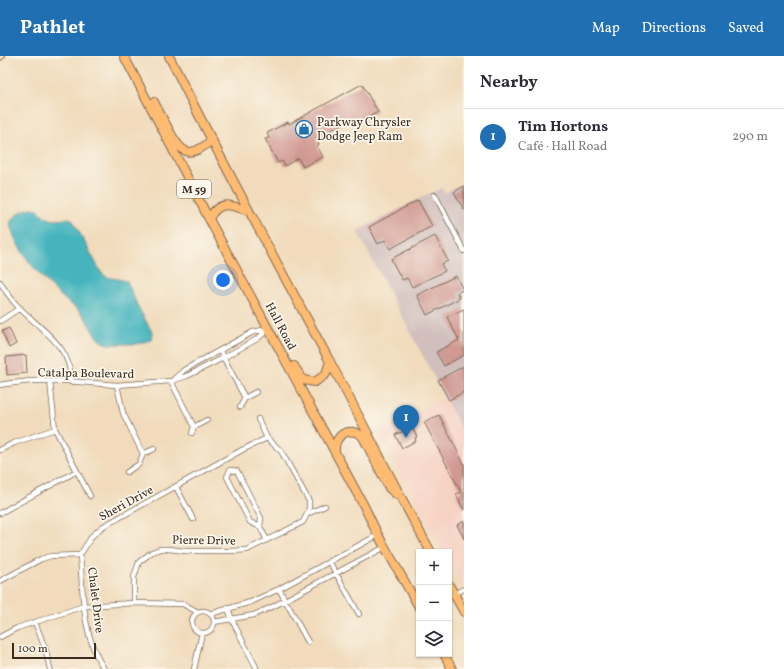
<!DOCTYPE html>
<meta charset="utf-8">
<style>
body{margin:0;font-family:Vollkorn,serif;background:#f2f2f3;color:#2b2b33}
.controls{position:absolute;right:12px;bottom:12px;display:grid;overflow:hidden;border-radius:0px;box-shadow:0 1px 3px #0004}
.controls button{width:36px;height:36px;display:grid;place-items:center;padding:0;border:0;border-bottom:1px solid #e1e1e2;background:#fff;color:#2b2b33;font:20px sans-serif}
.scale{position:absolute;left:12px;bottom:10px;width:84px;box-sizing:border-box;padding-left:4px;border:2px solid #3b2a1e;border-top:0;font-size:11px;line-height:14px;white-space:nowrap;color:#3b2a1e;-webkit-text-stroke:3px #fbf7ec;paint-order:stroke}
.you{position:absolute;left:223px;top:224px;width:14px;height:14px;margin:-10px;border:3px solid #fff;border-radius:50%;background:#1a73e8;box-shadow:0 0 0 6px #1a73e833}
.badge{display:grid;place-items:center;width:26px;height:26px;border-radius:50%;background:#1f6fb2;color:#fff;font-size:13px;font-weight:700}
.pin{position:absolute;translate:-50% -33px;filter:drop-shadow(0 1px 2px #0008)}
.pin::after{content:'';position:absolute;top:21px;width:14px;height:12px;background:inherit;clip-path:polygon(0 0,100% 0,50% 100%)}
.list{margin:0;padding:0;list-style:none}
h2{display:flex;justify-content:space-between;align-items:center;height:52px;margin:0;padding:0 16px;font-size:17px}
h2 small{font-size:13px;font-weight:400;color:#7c7c81}
.list li{display:grid;grid-template-columns:26px 1fr auto;gap:12px;align-items:center;box-sizing:border-box;height:56px;padding:0 16px;border-top:1px solid #e1e1e2}
.list b{display:block;font-size:15px;white-space:nowrap}
.list p{margin:0;font-size:13px;white-space:nowrap;color:#7c7c81}
.list em{font-size:13px;font-style:normal;color:#7c7c81}
.icon{flex:none;width:22px;height:22px;fill:none;stroke:currentColor;stroke-width:2;stroke-linecap:round;stroke-linejoin:round}
.map{position:relative;flex:none;width:464px;height:613px;overflow:hidden}
header{display:flex;align-items:center;gap:24px;box-sizing:border-box;height:56px;padding:0 20px;background:#1f6fb2;color:#fff}
header strong{font-size:19px}
nav{display:flex;gap:22px;margin-inline-start:auto;font-size:14px}
main{display:flex}
aside{flex:1;background:#fff}
.map>svg:first-child{display:block}
.built{fill:#f6d2c3}
.industrial{fill:#d1bfbd}
.water{fill:#44b4bd;stroke:#406f6e}
.building{fill:#d09992}
.lines{fill:none;stroke-linecap:round;stroke-linejoin:round}
.street-casing{stroke:#7b6855;stroke-width:6}
.secondary-casing{stroke:#7b6855;stroke-width:8}
.highway-casing{stroke:#7b6855;stroke-width:10}
.street{stroke:#fff;stroke-width:4.5}
.secondary{stroke:#ffe4c6;stroke-width:6}
.highway{stroke:#febb71;stroke-width:8}
.labels{text-anchor:middle;stroke-width:3.5;stroke-linejoin:round;paint-order:stroke}
.shield{fill:#fbf7ec;stroke:#75685c;stroke-width:1}
.shield-label{font-size:11px;font-weight:bold;fill:#3b2a1e}
.poi-label{font-size:12px;fill:#3b2a1e;stroke:#fbf7ec;text-anchor:start}
.street-label{font-size:12px;fill:#3b2a1e;stroke:#fbf7ec}
</style>
<header>
<strong>Pathlet</strong>
<nav><a>Map</a><a>Directions</a><a>Saved</a></nav>
</header>
<main>
<div class="map">
<svg width="464" height="613" viewBox="0 0 464 613">
<rect width="100%" height="100%" fill="#fbf7ec"/>
<filter id="ink" filterUnits="userSpaceOnUse"><feTurbulence type="fractalNoise" baseFrequency=".025" numOctaves="2"/><feDisplacementMap in="SourceGraphic" scale="8" xChannelSelector="R" yChannelSelector="G"/><feConvolveMatrix kernelMatrix="1 2 1 2 8 2 1 2 1" color-interpolation-filters="sRGB"/></filter>
<filter id="wash" filterUnits="userSpaceOnUse"><feTurbulence type="fractalNoise" baseFrequency=".012" numOctaves="4" result="noise"/><feDisplacementMap in="SourceGraphic" scale="16" xChannelSelector="R" yChannelSelector="G"/><feGaussianBlur stdDeviation="0.9" result="paint"/><feColorMatrix in="noise" values="0 0 0 0 0 0 0 0 0 0 0 0 0 0 0 0 0 1.4 0 .05"/><feComposite in="paint" operator="in"/></filter>
<g filter="url(#wash)">
<rect width="100%" height="100%" fill="#f1dbbc"/>
<path class="built" d="M445 342 464 378V534L449 506V496H444L379 377Z"/>
<path class="industrial" d="M464 127V378L357 175 428 138 442 132 445 137Z"/>
<path class="water" d="M32 152C38 152 39 155 43 159 50 166 61 164 69 162L72 163 102 218 107 221 127 225 138 251 152 276 151 284 136 288H108C94 286 91 268 83 259 77 251 68 247 61 240 41 221 16 195 10 168 13 159 23 154 32 152Z"/>
<g id="blocks">
<path class="building" d="M362 28 378 56 354 69 351 63 316 82 319 88 317 90 323 101 303 111 298 102 285 110 282 105 278 107 265 83 269 82 267 77 288 66 289 68Z
M464 130V154L454 136Z
M418 144 432 170 390 193 385 184 378 188 369 171Z
M435 180 448 205 441 208 445 215 412 231 407 222 402 224 391 203Z
M456 220 463 234 457 237 460 242 427 259 417 239Z
M464 253V299L444 310 436 296 459 284 447 261Z
M9 272 16 288 9 292 2 275Z
M26 299 27 317 7 319 6 301Z
M464 310V336L449 344 438 324Z
M439 359 464 408V454L456 438 461 436 424 366Z
M412 371 417 381 415 382 416 385 402 392 395 379Z
M464 465V483L457 469Z"/>
</g>
</g>
<g filter="url(#ink)">
<use href="#blocks" fill-opacity="0" stroke="#7b6855" stroke-width="1"/>
<g class="lines">
<g class="street-casing">
<path id="street" d="M435 139 464 195
M0 226C4 233 9 240 14 246 36 272 72 287 71 326
M0 265 20 252
M220 295 245 342
M174 323 184 314 253 276 267 273
M50 325 55 373 90 440
M171 325 194 371 192 377
M0 329 5 328 31 325H67L117 329 171 325 187 320 223 302 257 283 269 273
M117 329 123 357 143 398
M240 351 245 342 256 336
M258 363 267 382 281 395 309 445V452L307 458
M194 371 207 364
M0 394 14 387 55 373
M127 416 139 408 143 398 154 393
M176 431 193 463
M0 457 77 415
M260 471 250 466 227 421 230 414 237 415 261 462 260 471 267 484
M80 499 92 480 102 471 242 394 267 382
M80 499C83 537 82 580 104 613
M329 505 359 558
M0 525 41 503 51 500 80 499
M279 533 308 586
M454 538 464 533
M134 547V521L139 506 152 496 160 493H169L185 495H232L247 494 303 466 307 458 325 450
M228 552 232 564 256 611
M192 566a11 11 0 1 1 22 0a11 11 0 1 1-22 0Z
M210 558 251 546 279 533 378 479
M35 566 46 595 50 613
M214 566 254 559 274 550 385 491
M0 581 17 572 84 550 134 547 183 548 198 556
M194 613 202 577"/>
</g>
<g class="secondary-casing">
<path id="secondary" d="M0 1 1 0"/>
</g>
<g class="highway-casing">
<path id="highway" d="M124 0 209 163 364 450 378 479 419 551
M169 0C220 103 275 203 329 304 364 368 395 433 431 496
M154 46C159 56 164 65 169 74 182 99 190 103 212 84
M209 163C219 143 231 149 249 155
M294 310 303 324 315 326 326 318 330 305
M335 395C334 379 350 369 363 381L389 432 397 439
M449 529 464 556
M444 598 452 613"/>
</g>
<use href="#street" class="street"/>
<use href="#secondary" class="secondary"/>
<use href="#highway" class="highway"/>
</g>
</g>
<defs>
<g id="shop-ring" transform="scale(0.9)"><circle r="9.5" fill="#fbf7ec" stroke="#1f6fb2" stroke-width="1.5"/><path d="M-5-2.5h2.3a2.7 3.5 0 0 1 5.4 0H5L5.5 6h-11ZM-1.5-2.5h3a1.5 2.3 0 0 0-3 0Z" fill="#1f6fb2"/></g>
</defs>
<g fill-rule="evenodd">
<use href="#shop-ring" x="304" y="73"/>
</g>
<g class="labels">
<rect class="shield" x="177" y="124" width="34" height="18" rx="3"/>
<g class="shield-label">
<text x="194" y="137">M 59</text>
</g>
<g class="poi-label">
<text x="317" y="70">Parkway Chrysler<tspan x="317" dy="14">Dodge Jeep Ram</tspan></text>
</g>
<g class="street-label">
<text transform="translate(281 270) rotate(62)" y="4">Hall Road</text>
<text transform="translate(86 317) rotate(1)" y="4">Catalpa Boulevard</text>
<text transform="translate(126 447) rotate(-29)" y="4">Sheri Drive</text>
<text transform="translate(204 484) rotate(1)" y="4">Pierre Drive</text>
<text transform="translate(96 544) rotate(83)" y="4">Chalet Drive</text>
</g>
</g>
</svg>
<div class="controls">
<button>+</button>
<button>−</button>
<button><svg class="icon" aria-label="layers" viewBox="0 0 24 24"><path d="M12 4l9 5-9 5-9-5zM3 14l9 5 9-5"/></svg></button>
</div>
<div class="scale">100 m</div>
<div class="you"></div>
<div class="pin badge" style="left:406px;top:382px">1</div>
</div>
<aside>
<h2>Nearby<small></small></h2>
<ul class="list">
<li><span class="badge">1</span><div><b>Tim Hortons</b><p>Café · Hall Road</p></div><em>290 m</em></li>
</ul>
</aside>
</main>
